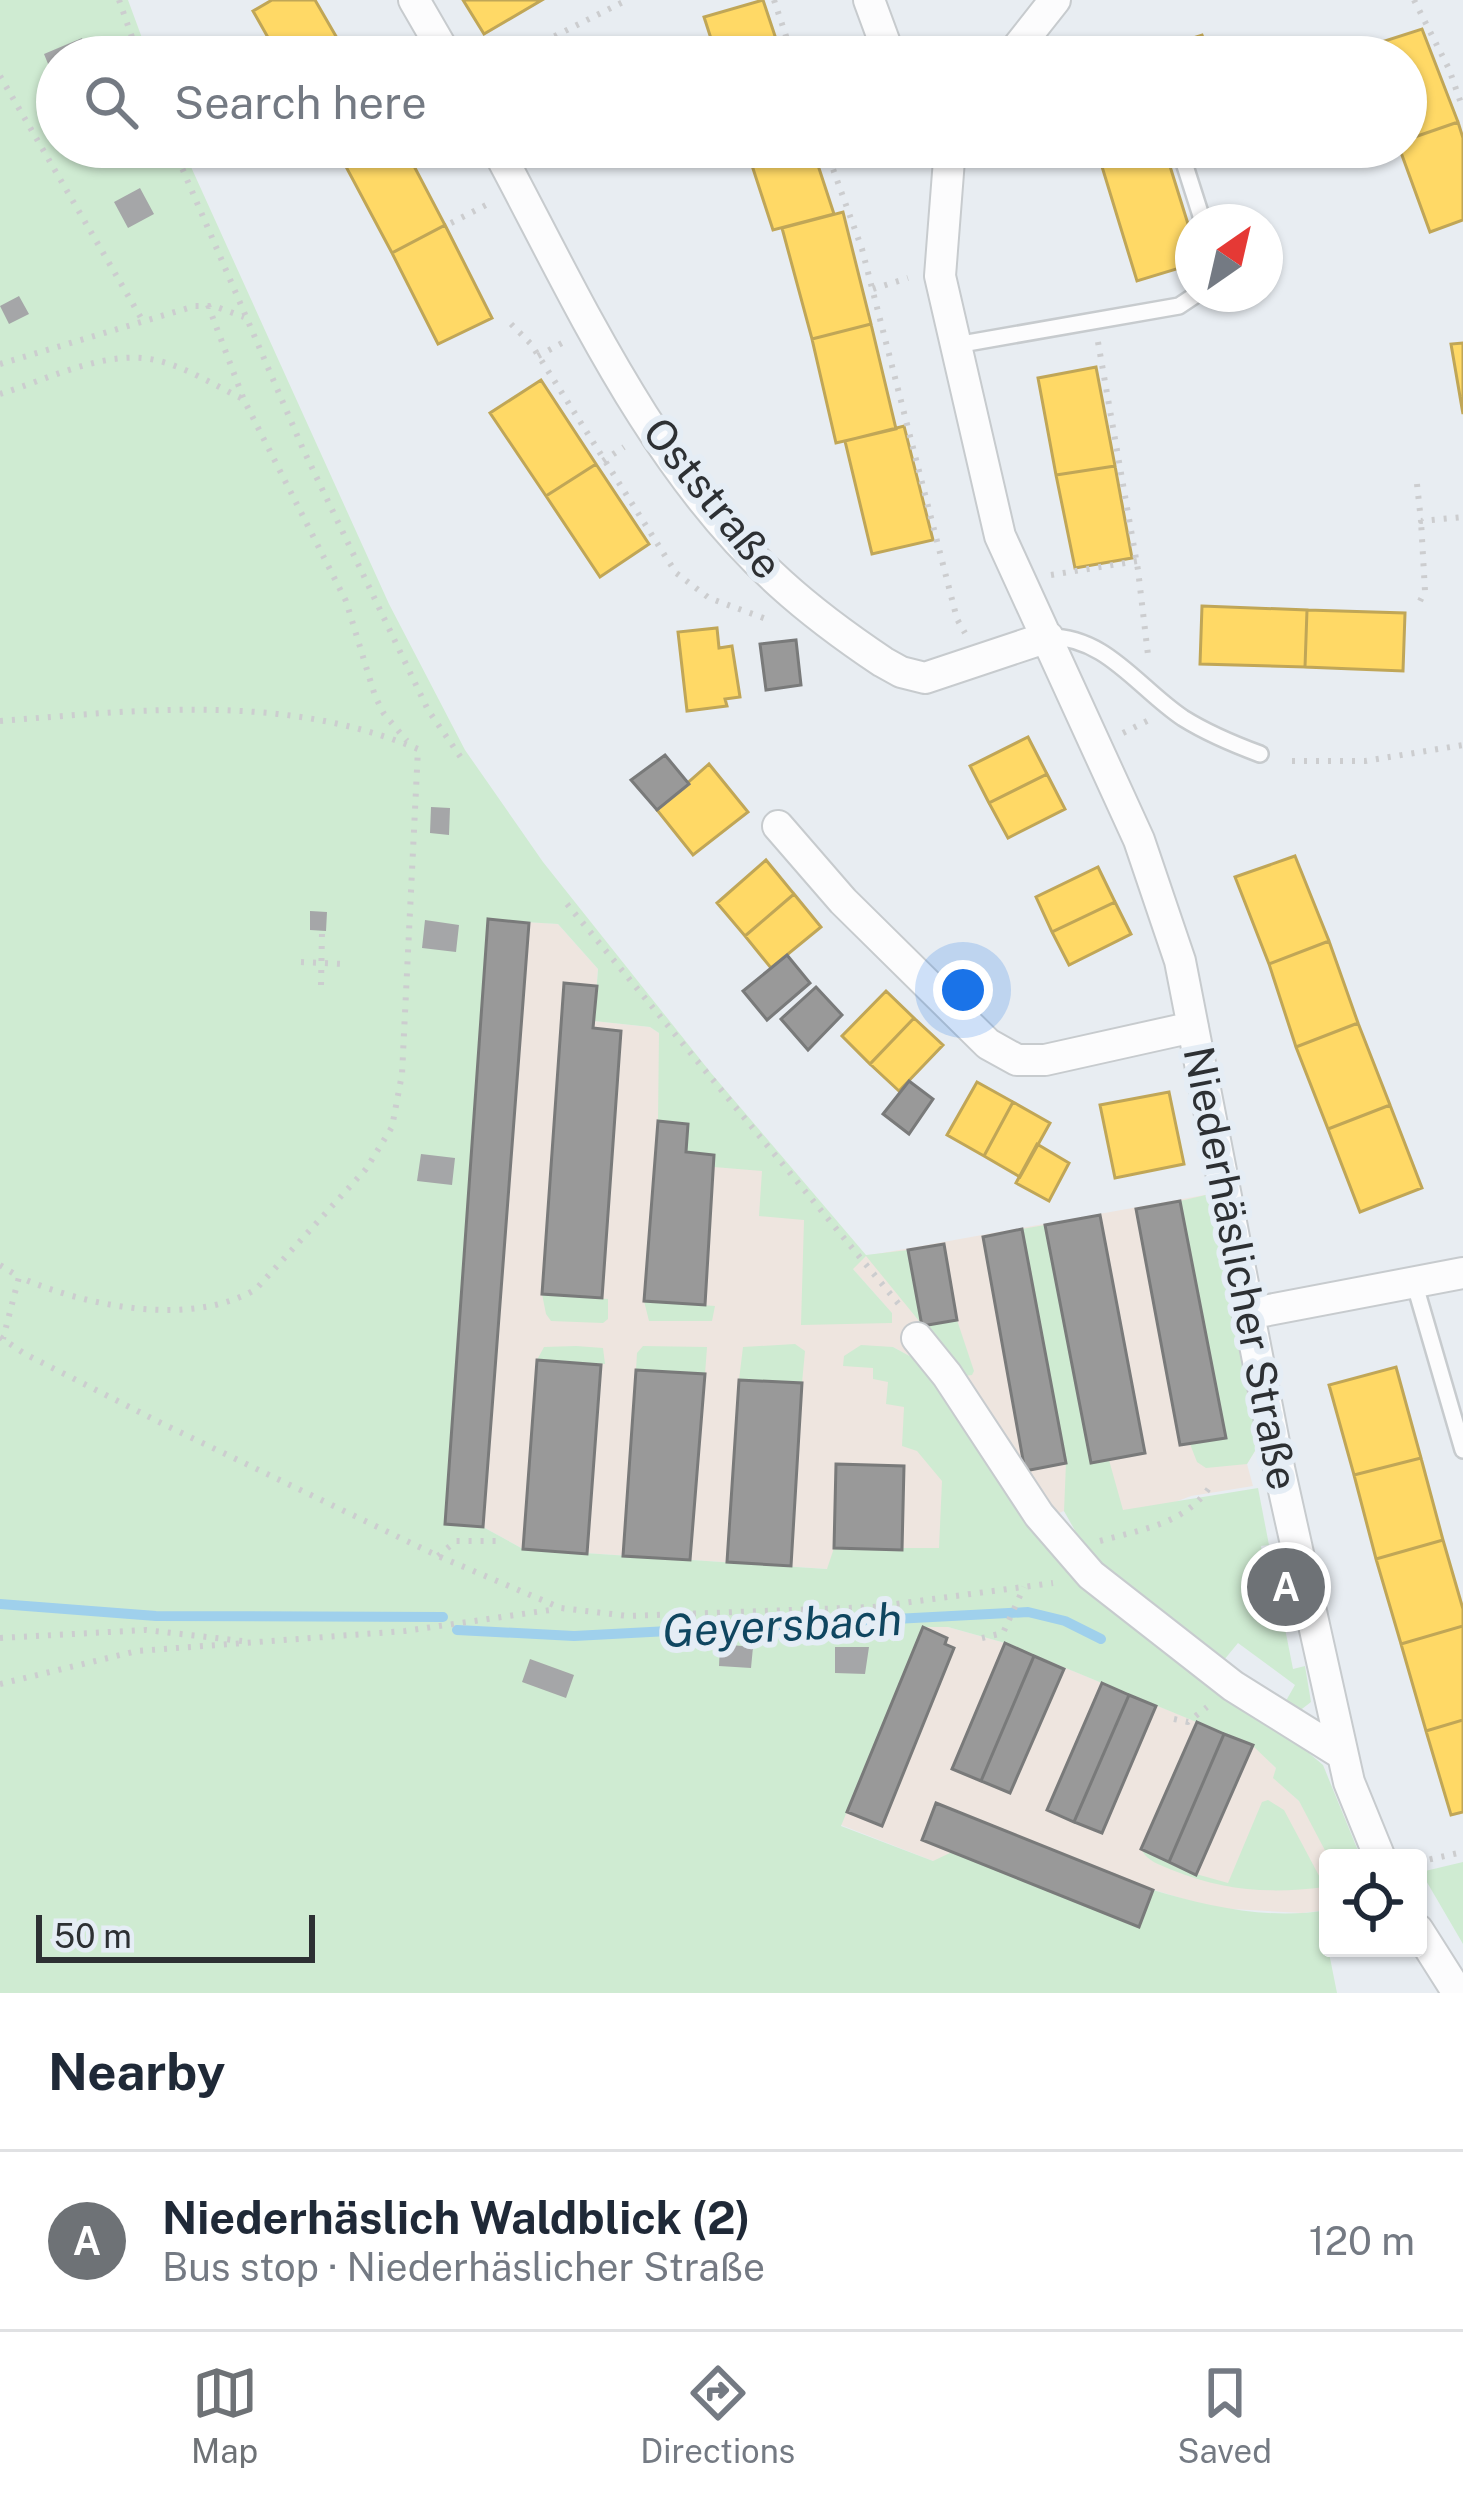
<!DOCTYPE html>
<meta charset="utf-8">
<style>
body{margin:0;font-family:"Public Sans",sans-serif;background:#f6f6f7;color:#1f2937}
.controls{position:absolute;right:36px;bottom:36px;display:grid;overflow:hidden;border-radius:12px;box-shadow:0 3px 9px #0004}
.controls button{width:108px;height:108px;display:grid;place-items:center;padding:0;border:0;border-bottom:3px solid #e0e1e3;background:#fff;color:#1f2937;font:60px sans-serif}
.compass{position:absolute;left:1175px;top:204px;width:108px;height:108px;border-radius:50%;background:#fff;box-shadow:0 3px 9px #0004;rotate:34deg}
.scale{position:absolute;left:36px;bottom:30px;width:279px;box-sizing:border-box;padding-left:12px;border:6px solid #2d3033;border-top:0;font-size:33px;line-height:42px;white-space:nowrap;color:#2d3033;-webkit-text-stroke:9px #e5edf5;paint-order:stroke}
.you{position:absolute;left:963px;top:990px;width:42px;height:42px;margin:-30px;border:9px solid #fff;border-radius:50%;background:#1a73e8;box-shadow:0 0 0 18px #1a73e833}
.badge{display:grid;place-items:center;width:78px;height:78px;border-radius:50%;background:#6e7276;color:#fff;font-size:39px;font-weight:700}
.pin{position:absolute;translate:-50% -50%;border:6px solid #fff;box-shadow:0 3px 12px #0006}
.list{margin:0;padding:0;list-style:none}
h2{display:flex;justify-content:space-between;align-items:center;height:156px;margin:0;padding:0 48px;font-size:51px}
h2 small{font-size:39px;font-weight:400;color:#747a83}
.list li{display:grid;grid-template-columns:78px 1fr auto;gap:36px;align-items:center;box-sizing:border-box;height:180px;padding:0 48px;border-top:3px solid #e0e1e3}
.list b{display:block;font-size:45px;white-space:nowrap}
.list p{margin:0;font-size:39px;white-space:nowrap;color:#747a83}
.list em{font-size:39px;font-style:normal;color:#747a83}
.icon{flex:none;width:66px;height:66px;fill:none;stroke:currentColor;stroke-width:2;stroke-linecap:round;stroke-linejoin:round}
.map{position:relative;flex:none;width:1463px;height:1993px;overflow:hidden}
.search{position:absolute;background:#fff;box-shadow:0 3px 9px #0004;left:36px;right:36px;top:36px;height:132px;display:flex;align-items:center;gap:30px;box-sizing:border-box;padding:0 42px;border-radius:66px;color:#747a83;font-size:45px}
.sheet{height:336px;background:#fff}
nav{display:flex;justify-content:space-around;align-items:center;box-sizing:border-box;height:168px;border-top:3px solid #e0e1e3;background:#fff;font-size:33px;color:#747a83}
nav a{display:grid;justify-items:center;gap:6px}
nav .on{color:#6e7276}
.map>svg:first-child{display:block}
.industrial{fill:#eee5df}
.green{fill:#cfebd2}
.homes{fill:#ffd966;stroke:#c0a657;stroke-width:3}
.industry{fill:#999;stroke:#797a7a;stroke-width:3}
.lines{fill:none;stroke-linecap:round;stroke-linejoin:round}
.stream{stroke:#9fd0ec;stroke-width:10}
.building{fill:#a5a6a8}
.lane-casing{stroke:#c7cbce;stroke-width:20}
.street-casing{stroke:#c7cbce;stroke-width:34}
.path{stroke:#cccdcf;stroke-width:6;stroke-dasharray:3 9;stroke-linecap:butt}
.lane{stroke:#fcfcfd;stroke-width:15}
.street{stroke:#fcfcfd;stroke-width:30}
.labels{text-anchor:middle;stroke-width:12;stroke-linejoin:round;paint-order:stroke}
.street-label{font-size:42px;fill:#2d3033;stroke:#e5edf5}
.water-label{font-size:45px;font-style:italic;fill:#0f4660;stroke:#e5edf5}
</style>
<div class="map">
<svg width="1463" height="1993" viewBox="0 0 1463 1993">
<rect width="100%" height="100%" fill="#e8edf2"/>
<path class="industrial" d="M488 919 558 924 598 969 594 1021 650 1027 659 1033 688 1124 714 1155 762 1171 892 1313 852 1268 866 1256 1210 1194 1258 1446 1247 1464 1253 1486 1191 1496 1080 1538 1064 1511 1036 1522 917 1360 893 1347 990 1506 939 1548H835L828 1569 523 1549 483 1527 445 1524Z
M923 1627H948L1005 1643 1253 1745 1276 1768 1274 1778 1299 1801 1323 1843 1329 1858 1328 1910 1302 1913 1214 1908 1154 1890 1139 1927 933 1861 841 1825Z"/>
<path class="green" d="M0 0H128L149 57H57V147H182L389 604 465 750 543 862 711 1073 866 1255 908 1250 957 1320 974 1371 972 1375 964 1376 866 1256 853 1269 892 1313V1323L801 1325 804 1220 759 1216 762 1171 714 1167V1155L686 1152 688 1124 658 1121 659 1033 650 1027 594 1021 598 969 558 924 489 920 445 1524 483 1527 523 1549 827 1569 834 1548H939L942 1481 917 1451 902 1446 904 1407 886 1404 888 1382 873 1379V1368L843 1366 844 1356 861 1345 893 1347 917 1360 1036 1522 1323 1765 1361 1858H1329L1299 1801 1273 1778 1276 1768 1252 1745 1005 1643 948 1627H923L841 1826 933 1861 952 1852 1138 1926 1153 1890C1210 1907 1269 1920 1328 1910V1948L1337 1993H0Z
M1210 1194 1258 1446 1247 1464 1206 1468 1197 1462 1190 1444 1226 1437 1180 1201Z
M1045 1225 1091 1462 1109 1460 1123 1510 1258 1488 1269 1545 1261 1546 1264 1568H1273L1293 1669 1305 1666 1311 1702 1298 1712 1283 1706 1295 1685 1238 1643 1224 1660 1216 1655 1101 1566 1086 1550 1064 1511 1066 1463 1022 1229Z
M542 1294 608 1299V1319L603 1323 551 1321 546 1314Z
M644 1301 715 1306 712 1321H649Z
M795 1344 805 1351 802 1383 739 1380 743 1347Z
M576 1346 603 1348 605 1364 537 1360 544 1347Z
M643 1346 707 1347 705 1374 636 1370 637 1353Z
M1268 1800 1284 1810 1325 1887C1270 1894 1224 1891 1172 1870 1159 1864 1148 1862 1141 1849L1196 1874 1228 1883 1262 1802Z
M1463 1862V1944L1421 1872Z"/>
<path class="homes" d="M272 0H315L348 57H279L253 11Z
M463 0H542L484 34Z
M763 0 782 57H717L704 17Z
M1422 29 1458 122 1406 140V57H1369L1366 47Z
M1202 35 1210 57H1134Z
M1458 122 1463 138V220L1430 232 1399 147H1406V140Z
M375 147H404L445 225 392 253 344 163Z
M746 147H812L834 214 773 230Z
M1096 147H1164L1193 240V264L1137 281Z
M843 212 871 324 812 339 782 228Z
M445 225 492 318 438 344 392 253Z
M871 324 896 429 836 443 812 339Z
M1463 343V414L1451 344Z
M1096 367 1115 466 1056 475 1038 378Z
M541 380 596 464 546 496 490 413Z
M904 426 933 540 872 554 845 441Z
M596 464 649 544 600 577 546 496Z
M1115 466 1132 558 1075 568 1056 475Z
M1202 606 1307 610 1305 667 1200 664Z
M1307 610 1405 613 1403 671 1305 667Z
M717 628 719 648 732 646 740 697 725 699 727 706 687 711 678 632Z
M1028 737 1047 774 989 803 970 766Z
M709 764 748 812 693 855 657 810Z
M1047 774 1065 809 1008 838 989 803Z
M1295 856 1329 941 1269 964 1235 877Z
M766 860 794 894 745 936 717 903Z
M1098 867 1115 902 1052 932 1036 897Z
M794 894 821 927 771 968 745 936Z
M1115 902 1131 934 1069 965 1052 932Z
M1329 941 1358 1023 1296 1047 1269 964Z
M886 991 914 1018 870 1064 842 1036Z
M914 1018 943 1045 899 1091 870 1064Z
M1358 1023 1390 1105 1328 1129 1296 1047Z
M977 1082 1013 1102 984 1156 947 1135Z
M1169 1092 1184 1164 1115 1178 1100 1105Z
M1013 1102 1050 1123 1020 1177 984 1156Z
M1390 1105 1422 1188 1360 1212 1328 1129Z
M1037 1144 1069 1163 1049 1201 1016 1183Z
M1396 1367 1421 1458 1354 1475 1329 1385Z
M1421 1458 1443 1540 1376 1559 1354 1475Z
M1443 1540 1463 1609V1626L1401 1644 1376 1559Z
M1463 1626V1720L1426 1731 1401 1644Z
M1463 1720V1812L1451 1815 1426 1731Z"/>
<path class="industry" d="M796 640 801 685 766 690 760 644Z
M665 755 689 784 657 810 631 780Z
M488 919 529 923 483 1527 445 1524Z
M787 955 810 983 767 1020 743 991Z
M564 983 597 986 593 1028 621 1031 602 1298 542 1294Z
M816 987 842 1015 808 1050 781 1019Z
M909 1081 933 1099 909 1134 883 1114Z
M658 1121 688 1124 686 1152 714 1155 705 1305 644 1301Z
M1180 1201 1226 1438 1180 1445 1136 1209Z
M1100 1215 1145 1453 1091 1463 1045 1225Z
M1022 1229 1066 1463 1025 1471 983 1237Z
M944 1244 957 1320 922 1326 908 1250Z
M537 1360 601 1365 587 1554 523 1549Z
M636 1370 705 1374 690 1560 623 1556Z
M739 1380 802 1383 791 1566 727 1562Z
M836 1464 904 1466 902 1550 834 1548Z
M923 1627 947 1638 945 1644 954 1648 882 1826 847 1812Z
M1005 1643 1034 1656 981 1781 952 1769Z
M1034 1656 1064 1669 1010 1793 981 1781Z
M1102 1683 1129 1695 1074 1822 1047 1810Z
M1129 1695 1156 1706 1102 1833 1074 1822Z
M1197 1722 1224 1734 1169 1862 1141 1849Z
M1224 1734 1253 1745 1196 1875 1169 1862Z
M936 1803 1153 1890 1139 1927 922 1840Z"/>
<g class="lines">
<path class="stream" d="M0 1604 156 1616 443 1617
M457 1630 574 1636 1028 1612 1065 1621 1101 1639"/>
</g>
<path class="building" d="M82 38 90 57H57V74L53 76 44 54Z
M140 188 154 214 128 228 114 202Z
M19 296 29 314 9 324 0 306Z
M431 807 450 808 449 835 430 833Z
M310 911 327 912 326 931 310 930Z
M425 920 459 925 456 952 422 948Z
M421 1154 455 1158 452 1185 417 1181Z
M720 1644 753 1647 751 1668 719 1666Z
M835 1647H869L865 1674 835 1673Z
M530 1659 574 1675 566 1698 522 1682Z"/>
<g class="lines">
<g class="lane-casing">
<path id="lane" d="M1179 147 1203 222
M956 345 1179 306 1197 294
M1048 637C1106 636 1138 688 1183 718 1207 733 1233 744 1260 754
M1414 1282 1463 1450"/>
</g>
<g class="street-casing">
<path id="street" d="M414 0 447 57
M869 0 890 57
M1010 57 1055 0
M496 147C577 298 651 467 781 584 813 613 847 638 883 662L901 672 925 678 1048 637
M950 147 940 276 1000 536 1139 840 1180 961 1279 1468 1349 1782 1380 1858
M778 826 843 901 988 1044 1017 1060H1045L1193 1027
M1248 1314 1463 1273
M917 1338 947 1375 1039 1515 1091 1575 1233 1686 1342 1754
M1418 1930 1458 1993"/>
</g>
<path class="path" d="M119 0 139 57
M774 0 793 57
M1414 0 1449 69 1463 109
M533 47 627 0
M0 76 144 323
M173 147 303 449 428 710 464 762
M825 147 862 249 957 619 965 633
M451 223 488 204
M873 289 908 278
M208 305 244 400 346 601 375 696 384 714 407 741
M511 324 531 344 676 573 709 598 769 620
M1098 342 1138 570 1148 655
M538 356 562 343
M0 364 195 306H214L244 317
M0 394C46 380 106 349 155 360 184 366 214 385 241 398
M603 461 624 447
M1417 484 1421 521 1463 517
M1051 575 1137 561
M1420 601 1425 591 1421 521
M0 721C141 710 284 693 418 749L402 1074 392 1127 366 1169 256 1289C191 1328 85 1306 19 1277
M1123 733 1149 720
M1292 761H1365L1463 745
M567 904 902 1308
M301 962 344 964
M321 985 322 932
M0 1265 19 1277 3 1339
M0 1337 25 1354 165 1425 438 1556 561 1608 628 1616 873 1607 1053 1583
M1100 1541C1143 1529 1186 1524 1211 1485
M438 1556 456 1541H501
M0 1638 146 1630 242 1641
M982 1638 1003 1633 1024 1587
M0 1684 137 1651 405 1631 557 1609
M1174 1719 1188 1722 1207 1707
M1418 1862 1463 1852"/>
<use href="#lane" class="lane"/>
<use href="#street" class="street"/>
</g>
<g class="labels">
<g class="street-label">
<text transform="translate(713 498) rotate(51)" y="15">Oststraße</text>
<text transform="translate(1241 1268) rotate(79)" y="15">Niederhäslicher Straße</text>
</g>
<g class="water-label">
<text transform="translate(782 1625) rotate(-3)" y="16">Geyersbach</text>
</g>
</g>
</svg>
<div class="controls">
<button><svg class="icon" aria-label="locate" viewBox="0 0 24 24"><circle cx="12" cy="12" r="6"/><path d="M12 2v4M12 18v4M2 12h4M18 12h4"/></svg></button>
</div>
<svg class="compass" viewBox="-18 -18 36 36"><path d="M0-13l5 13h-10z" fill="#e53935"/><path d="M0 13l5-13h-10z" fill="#747a83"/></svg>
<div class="scale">50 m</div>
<div class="you"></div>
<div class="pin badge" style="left:1286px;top:1587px">A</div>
<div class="search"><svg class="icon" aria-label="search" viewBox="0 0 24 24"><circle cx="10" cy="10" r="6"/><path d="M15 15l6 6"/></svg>Search here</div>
</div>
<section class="sheet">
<h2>Nearby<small></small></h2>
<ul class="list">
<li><span class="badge">A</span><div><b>Niederhäslich Waldblick (2)</b><p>Bus stop · Niederhäslicher Straße</p></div><em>120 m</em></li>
</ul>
</section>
<nav>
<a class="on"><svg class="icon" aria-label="map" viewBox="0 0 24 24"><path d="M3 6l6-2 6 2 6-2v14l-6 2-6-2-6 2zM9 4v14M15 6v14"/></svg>Map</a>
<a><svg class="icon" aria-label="directions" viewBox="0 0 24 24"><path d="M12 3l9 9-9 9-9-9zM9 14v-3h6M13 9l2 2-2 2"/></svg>Directions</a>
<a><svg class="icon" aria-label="saved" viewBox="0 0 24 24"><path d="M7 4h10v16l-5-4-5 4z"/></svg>Saved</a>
</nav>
